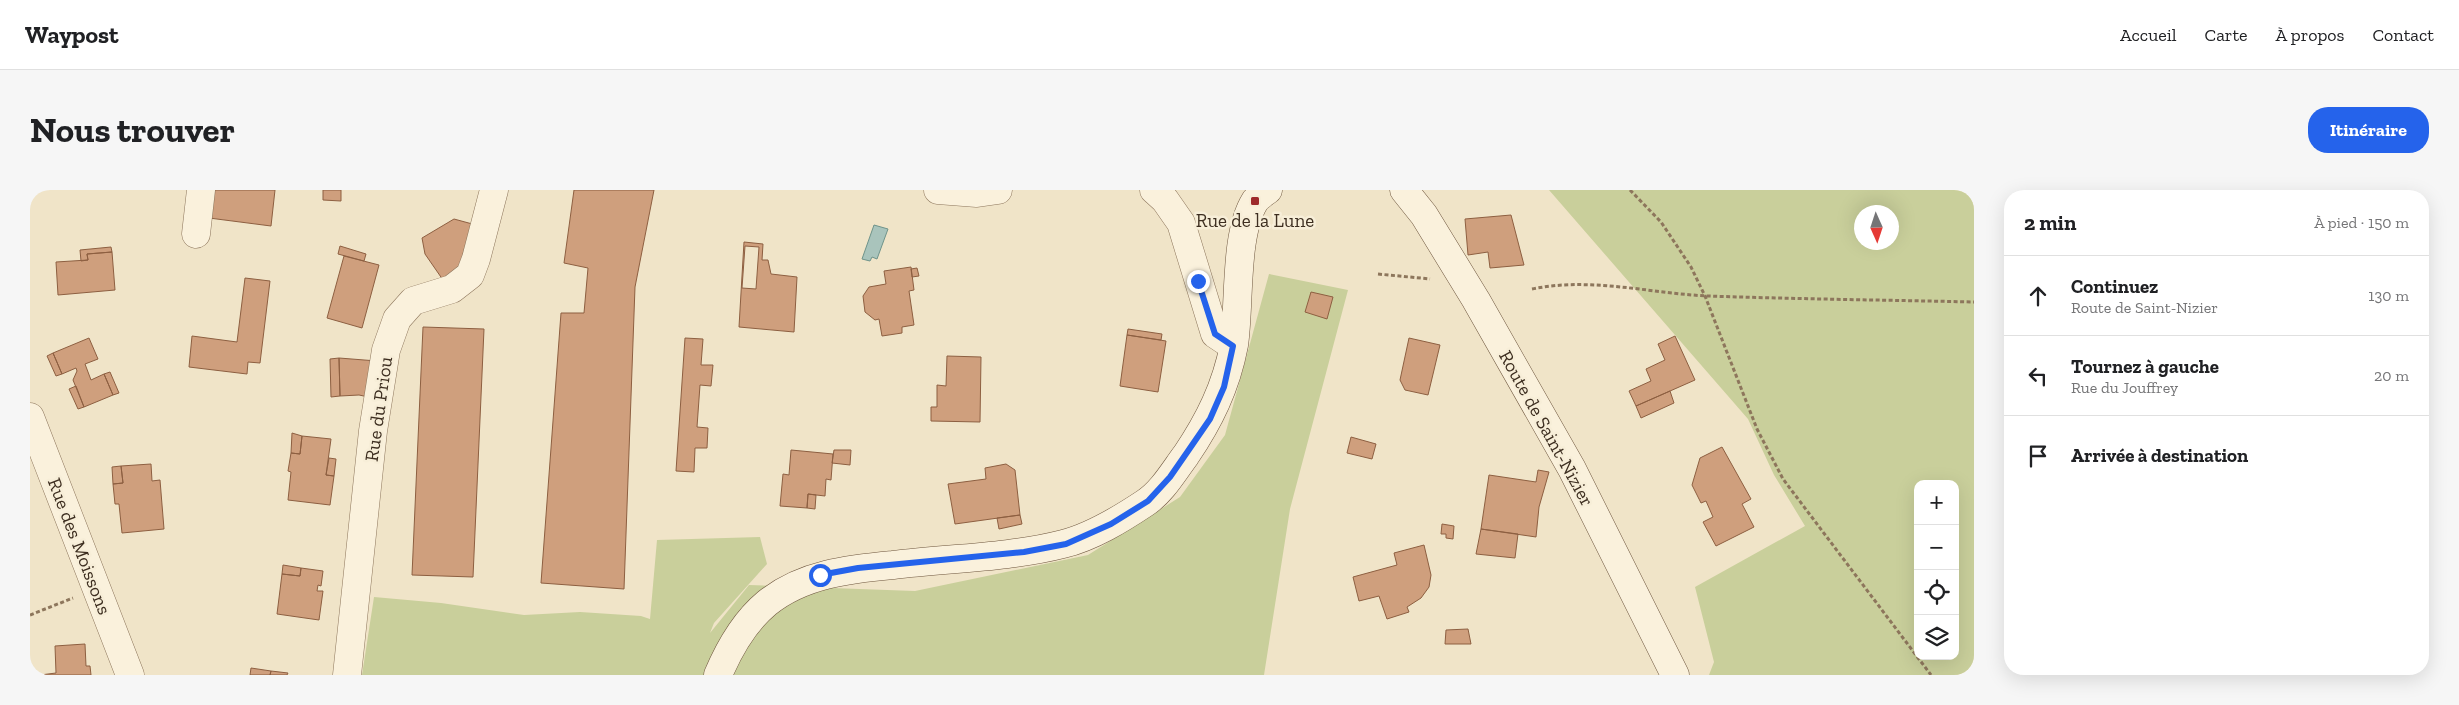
<!DOCTYPE html>
<html lang="fr">
<meta charset="utf-8">
<style>
body{margin:0;font-family:"Zilla Slab",serif;background:#f6f6f6;color:#202124}
.controls{position:absolute;right:15px;bottom:15px;display:grid;overflow:hidden;border-radius:10px;box-shadow:0 5px 20px #0002}
.controls button{width:45px;height:45px;display:grid;place-items:center;padding:0;border:0;border-bottom:1px solid #e0e0e0;background:#fff;color:#202124;font:25px sans-serif}
.compass{position:absolute;left:1824px;top:15px;width:45px;height:45px;border-radius:50%;background:#fff;box-shadow:0 5px 20px #0002;rotate:177deg}
.stop{position:absolute;width:15px;height:15px;margin:-11px;border:4px solid #2563eb;border-radius:50%;background:#fff}
.stop.end{background:#2563eb;border-color:#fff;box-shadow:0 1px 5px #0008}
.list{margin:0;padding:0;list-style:none}
h2{display:flex;justify-content:space-between;align-items:center;height:65px;margin:0;padding:0 20px;font-size:21px}
h2 small{font-size:16px;font-weight:400;color:#757577}
.list li{display:grid;grid-template-columns:32px 1fr auto;gap:15px;align-items:center;box-sizing:border-box;height:80px;padding:0 20px;border-top:1px solid #e0e0e0}
.list b{display:block;font-size:19px;white-space:nowrap}
.list p{margin:0;font-size:16px;white-space:nowrap;color:#757577}
.list em{font-size:16px;font-style:normal;color:#757577}
.icon{flex:none;width:28px;height:28px;fill:none;stroke:currentColor;stroke-width:2;stroke-linecap:round;stroke-linejoin:round}
.map{position:relative;flex:none;width:1944px;height:485px;overflow:hidden;border-radius:20px}
header{display:flex;align-items:center;gap:30px;box-sizing:border-box;height:70px;padding:0 25px;background:#fff;border-bottom:1px solid #e0e0e0}
header strong{font-size:24px}
nav{display:flex;gap:28px;margin-inline-start:auto;font-size:18px}
.intro{display:flex;align-items:center;justify-content:space-between;box-sizing:border-box;height:120px;padding:0 30px}
h1{margin:0;font-size:35px}
.button{padding:12px 22px;border-radius:20px;background:#2563eb;color:#fff;font-size:18px;font-weight:700}
main{display:flex;gap:30px;padding:0 30px}
aside{flex:1;background:#fff;border-radius:20px;box-shadow:0 5px 20px #0002}
.map>svg:first-child{display:block}
.green{fill:#c9cf9b;fill-rule:evenodd}
.water{fill:#a9c4bc;stroke:#6f938a}
.building{fill:#cf9f7d;stroke:#8d5f41;fill-rule:evenodd}
.lines{fill:none;stroke-linecap:round;stroke-linejoin:round}
.street-casing{stroke:#8d765c;stroke-width:29}
.secondary-casing{stroke:#6f573f;stroke-width:29}
.path{stroke:#8d765c;stroke-width:3;stroke-dasharray:4 2.5;stroke-linecap:butt}
.street{stroke:#faf1dc;stroke-width:28}
.secondary{stroke:#faf1dc;stroke-width:28}
.route{stroke:#2563eb;stroke-width:6}
.poi-dot{fill:#9e2a2b;stroke:#f7eed8;stroke-width:2}
.labels{text-anchor:middle;stroke-width:5;stroke-linejoin:round;paint-order:stroke}
.poi-label{font-size:19px;fill:#3d2e20;stroke:#f7eed8}
.street-label{font-size:19px;fill:#3d2e20;stroke:#f7eed8}
</style>
<header>
<strong>Waypost</strong>
<nav><a>Accueil</a><a>Carte</a><a>À propos</a><a>Contact</a></nav>
</header>
<div class="intro"><h1>Nous trouver</h1><a class="button">Itinéraire</a></div>
<main>
<div class="map">
<svg width="1944" height="485" viewBox="0 0 1944 485">
<rect width="100%" height="100%" fill="#f0e4c8"/>
<path class="green" d="M1519 0H1944V485H1679L1684 472 1665 397 1775 336 1744 285 1718 229ZM1862 22V52H1832V22ZM1888 294H1925V466H1888Z
M1239 84 1318 100 1260 319 1234 485H332L344 407 411 413 494 425 550 422 611 426 620 429 627 350 730 347 737 374 684 433 680 443 719 395 885 401 1058 365 1150 307 1195 245Z"/>
<path class="water" d="M844 35 858 39 847 69 842 67 840 71 832 69Z"/>
<path class="building" d="M182 0H245L241 36 179 28Z
M293 0H311V11L293 10Z
M544 0H624L605 97 594 399 511 393 531 123H554L558 78 534 73Z
M1481 25 1494 75 1460 78 1458 62 1438 65 1435 29Z
M424 29 446 35 436 77 413 90 395 64 392 48Z
M714 52 733 54 732 70H738L741 84 767 87 764 142 709 137ZM715 56 729 57 726 99 712 98Z
M310 56 336 64 334 71 308 64Z
M81 57 82 62 57 64 58 70 51 71 50 60Z
M82 62 85 100 28 105 26 72 58 70 57 64Z
M314 66 349 75 332 138 297 128Z
M881 77 884 100 879 101 884 135 872 137V143L852 146 849 129 845 130 835 122 833 106 839 97 856 94 854 81Z
M887 78 889 86 882 87 881 79Z
M215 88 240 91 230 173 218 172 217 184 159 177 162 146 207 152Z
M1281 102 1303 107 1297 129 1275 122Z
M393 137 454 139 443 387 382 385Z
M1098 139 1132 144 1131 150 1097 145Z
M1097 145 1136 151 1128 202 1090 196Z
M1645 146 1665 190 1606 216 1599 201 1621 191 1616 179 1635 170 1628 154Z
M59 148 68 169 55 174 61 190 74 184 83 205 54 217 43 190 47 181 46 178 32 184 23 163Z
M655 148 673 149 671 175H683L681 196 670 195 667 237 678 238 677 258H665L664 282 646 281Z
M1379 148 1410 155 1398 205 1375 200 1370 190Z
M23 163 32 184 26 186 17 166Z
M917 166 951 167 950 232 901 231V217H907V195L916 196Z
M309 168 347 171 343 208 329 205 310 206Z
M309 168 310 206 301 207 300 169Z
M80 182 89 203 83 205 74 184Z
M46 196 54 217 48 219 39 199Z
M1640 201 1644 213 1611 228 1606 216Z
M262 243 272 246 270 264 261 263Z
M272 246 301 249 296 285 304 286 300 315 258 310 261 282 258 281 261 263 270 264Z
M1321 247 1346 254 1342 269 1317 263Z
M1692 257 1721 309 1712 314 1724 337 1686 356 1673 332 1683 327 1676 311 1671 313 1662 295 1670 268Z
M761 260 803 264 801 290 796 289 795 306 778 304 777 318 750 316 753 284 759 285Z
M804 260H821L820 275 802 273Z
M299 268 306 269 304 286 296 285Z
M121 274 122 291 130 290 134 339 92 343 89 314H85L83 294 93 293 91 276Z
M976 274 985 280 990 325 925 334 918 294 956 289 955 278Z
M91 276 93 293 83 294 82 277Z
M1508 280 1519 282 1509 317 1506 347 1451 339 1459 285 1506 292Z
M778 304 786 305 785 319 777 318Z
M990 325 992 334 969 339 967 328Z
M1412 334 1424 336 1423 349 1416 348V344H1411Z
M1451 339 1488 344 1485 368 1446 364Z
M1394 355 1401 385 1399 397 1391 408 1377 417 1379 422 1357 429 1349 406 1329 411 1323 387 1367 375 1364 363Z
M253 375 271 378 270 386 252 384Z
M271 378 293 381 291 396 288 395 287 401H293L289 430 247 424 252 384 270 386Z
M1438 439 1441 454H1415L1416 440Z
M55 454 56 476H60L61 485H10L26 483 25 456Z
M221 478 241 481 240 485H220Z
M241 481 258 483 257 485H240Z"/>
<g class="lines">
<g class="street-casing">
<path id="street" d="M908 0 947 3 968 0
M1124 0 1135 10 1151 33 1185 144 1203 156
M166 44 171 0
M0 227 100 485
M317 485 343 241 356 160 367 129 383 111 422 99 440 85 446 69 464 0"/>
</g>
<g class="secondary-casing">
<path id="secondary" d="M1374 0 1394 25 1446 110 1542 279 1645 485
M688 485C699 459 714 432 737 413 773 384 819 379 863 375 919 368 978 368 1033 354 1062 347 1091 329 1115 313 1132 302 1144 281 1156 265 1179 231 1196 197 1204 155 1210 115 1204 44 1225 11 1228 7 1234 3 1238 0"/>
</g>
<path class="path" d="M1600 0 1631 32 1661 77 1675 106 1727 239 1753 289 1901 485
M1348 84 1400 89
M1502 99C1560 87 1619 103 1677 106 1766 109 1855 110 1944 112
M0 425 43 408"/>
<use href="#street" class="street"/>
<use href="#secondary" class="secondary"/>
</g>
<g class="lines">
<path class="route" d="M790 385 828 378 994 362 1036 354 1081 334 1118 311 1140 287 1158 261 1180 229 1194 197 1203 156 1185 144 1168 91"/>
</g>
<rect class="poi-dot" x="1220" y="6" width="10" height="10" rx="2.5"/>
<g class="labels">
<g class="poi-label">
<text x="1225" y="37">Rue de la Lune</text>
</g>
<g class="street-label">
<text transform="translate(348 219) rotate(-82)" y="7">Rue du Priou</text>
<text transform="translate(1517 238) rotate(61)" y="7">Route de Saint-Nizier</text>
<text transform="translate(50 356) rotate(69)" y="7">Rue des Moissons</text>
</g>
</g>
</svg>
<div class="controls">
<button>+</button>
<button>−</button>
<button><svg class="icon" aria-label="locate" viewBox="0 0 24 24"><circle cx="12" cy="12" r="6"/><path d="M12 2v4M12 18v4M2 12h4M18 12h4"/></svg></button>
<button><svg class="icon" aria-label="layers" viewBox="0 0 24 24"><path d="M12 4l9 5-9 5-9-5zM3 14l9 5 9-5"/></svg></button>
</div>
<svg class="compass" viewBox="-18 -18 36 36"><path d="M0-13l5 13h-10z" fill="#e53935"/><path d="M0 13l5-13h-10z" fill="#757577"/></svg>
<div class="stop" style="left:790px;top:385px"></div>
<div class="stop end" style="left:1168px;top:91px"></div>
</div>
<aside>
<h2>2 min<small>À pied · 150 m</small></h2>
<ul class="list">
<li><svg class="icon" aria-label="ahead" viewBox="0 0 24 24"><path d="M12 20V5M6 11l6-6 6 6"/></svg><div><b>Continuez</b><p>Route de Saint-Nizier</p></div><em>130 m</em></li>
<li><svg class="icon" aria-label="left" viewBox="0 0 24 24"><path d="M17 20v-9H6M10 6l-5 5 5 5"/></svg><div><b>Tournez à gauche</b><p>Rue du Jouffrey</p></div><em>20 m</em></li>
<li><svg class="icon" aria-label="arrive" viewBox="0 0 24 24"><path d="M6 21V4h12l-3 4 3 4H6"/></svg><div><b>Arrivée à destination</b></div></li>
</ul>
</aside>
</main>
